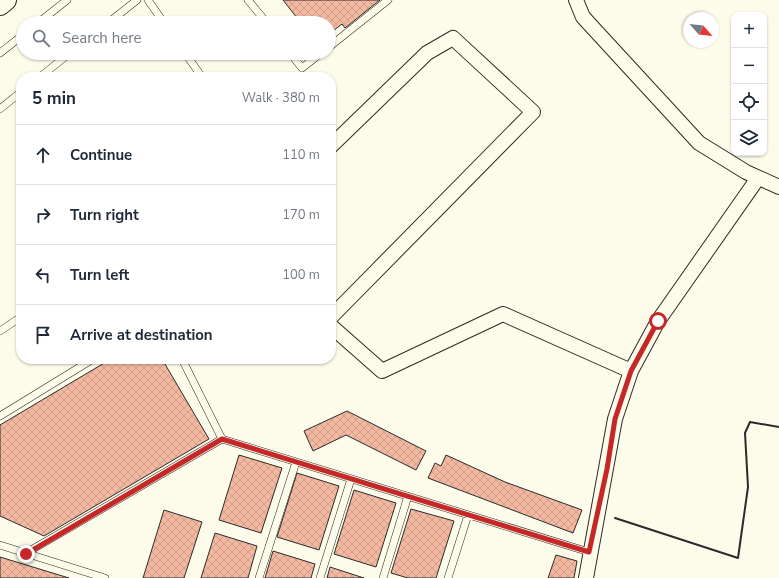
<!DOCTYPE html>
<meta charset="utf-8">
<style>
body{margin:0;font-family:"Nunito Sans",sans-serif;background:#f2f2f3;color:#1f2937}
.controls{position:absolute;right:12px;top:12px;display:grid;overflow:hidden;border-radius:8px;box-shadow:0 1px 3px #0004}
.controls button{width:36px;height:36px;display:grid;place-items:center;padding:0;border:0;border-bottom:1px solid #e0e1e3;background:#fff;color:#1f2937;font:20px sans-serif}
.compass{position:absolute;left:683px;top:12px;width:36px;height:36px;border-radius:50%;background:#fff;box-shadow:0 1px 3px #0004;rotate:117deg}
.stop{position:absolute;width:12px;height:12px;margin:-9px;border:3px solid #c62828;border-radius:50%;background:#fff}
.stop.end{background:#c62828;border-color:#fff;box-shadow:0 1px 4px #0008}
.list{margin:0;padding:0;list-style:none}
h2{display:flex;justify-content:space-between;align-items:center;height:52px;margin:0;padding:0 16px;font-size:17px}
h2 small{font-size:13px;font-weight:400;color:#747a83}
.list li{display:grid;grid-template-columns:26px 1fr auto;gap:12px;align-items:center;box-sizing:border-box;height:60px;padding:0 16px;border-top:1px solid #e0e1e3}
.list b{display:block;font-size:15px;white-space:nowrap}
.list em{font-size:13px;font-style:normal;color:#747a83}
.icon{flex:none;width:22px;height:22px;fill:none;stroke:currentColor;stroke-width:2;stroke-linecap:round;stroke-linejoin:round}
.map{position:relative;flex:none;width:779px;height:578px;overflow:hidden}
.search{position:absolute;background:#fff;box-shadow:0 1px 3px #0004;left:16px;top:16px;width:320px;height:44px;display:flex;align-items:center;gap:10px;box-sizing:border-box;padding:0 14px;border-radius:22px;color:#747a83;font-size:15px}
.panel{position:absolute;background:#fff;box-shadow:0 1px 3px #0004;left:16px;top:72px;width:320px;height:292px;border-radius:16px}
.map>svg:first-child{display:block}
.building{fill:url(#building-cross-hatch);stroke:#2b2b2b}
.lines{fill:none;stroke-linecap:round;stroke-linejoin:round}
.lane-casing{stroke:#2b2b2b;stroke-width:8}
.street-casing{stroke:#2b2b2b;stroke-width:16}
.secondary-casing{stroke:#2b2b2b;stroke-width:22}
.lane{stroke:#fdfbea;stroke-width:7}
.street{stroke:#fdfbea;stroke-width:14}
.secondary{stroke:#fdfbea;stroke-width:20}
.wall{stroke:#2b2b2b;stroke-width:2}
.route{stroke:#c62828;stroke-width:5}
</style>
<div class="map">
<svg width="779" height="578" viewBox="0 0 779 578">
<defs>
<pattern id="building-cross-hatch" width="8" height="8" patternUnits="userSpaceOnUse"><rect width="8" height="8" fill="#f2b8a0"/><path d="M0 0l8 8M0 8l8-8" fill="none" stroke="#d09e8a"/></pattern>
</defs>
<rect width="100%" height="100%" fill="#fdfbea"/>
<path class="building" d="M283 0H380L345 28 342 24 329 34V23H301Z
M111 359H162L209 439 44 536 0 516V425Z
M347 411 426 451 416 470 346 435 313 451 304 431Z
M239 455 282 468 261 533 219 520Z
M446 455 505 482 582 510 573 533 428 478 435 463 441 466Z
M297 473 339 486 319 550 277 537Z
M354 490 396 503 376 567 334 554Z
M411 509 454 521 436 578H408L391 573Z
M164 510 202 522 184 578H143Z
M215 533 257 546 248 578H201Z
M273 551 315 564 311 578H265Z
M556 555 577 561 574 578H548Z
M0 557 69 578H0Z
M330 567 364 578H327Z"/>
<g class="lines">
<g class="lane-casing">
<path id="lane" d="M148 0 164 23
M248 0 267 23
M38 23 67 0
M108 23 137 0
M329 47 388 0
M0 53 23 35
M185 53 202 77
M290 53 302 68 321 53
M40 77 70 53
M0 109 21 92
M0 331 21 317
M182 359 222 439 589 552
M0 416 93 359
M0 545 105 578
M26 553 222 439
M259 578 296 462
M320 578 351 479
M383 578 408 496
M448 578 468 515"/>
</g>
<g class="street-casing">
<path id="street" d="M576 0 583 17 699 143 746 172 779 187
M331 146 427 53 453 38 533 112 331 317
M331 326 382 371 503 314 631 371
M586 578 615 419 631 371 658 321 758 178"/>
</g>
<g class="secondary-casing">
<path id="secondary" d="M0 5 6 0"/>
</g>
<use href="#lane" class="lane"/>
<use href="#street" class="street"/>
<use href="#secondary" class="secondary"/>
<path class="wall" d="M615 518 738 558 748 487 745 433 750 422 779 427"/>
</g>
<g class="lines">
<path class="route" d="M26 554 222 439 589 552 607 469 615 419 631 371 658 321"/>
</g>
</svg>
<div class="controls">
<button>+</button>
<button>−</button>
<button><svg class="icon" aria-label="locate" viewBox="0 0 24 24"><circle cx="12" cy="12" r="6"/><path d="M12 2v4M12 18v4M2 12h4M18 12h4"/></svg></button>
<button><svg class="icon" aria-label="layers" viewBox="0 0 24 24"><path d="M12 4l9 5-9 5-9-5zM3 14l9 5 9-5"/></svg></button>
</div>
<svg class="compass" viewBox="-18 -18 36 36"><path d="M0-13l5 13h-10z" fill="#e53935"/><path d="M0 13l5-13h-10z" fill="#747a83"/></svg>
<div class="stop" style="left:658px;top:321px"></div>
<div class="stop end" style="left:26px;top:554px"></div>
<div class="search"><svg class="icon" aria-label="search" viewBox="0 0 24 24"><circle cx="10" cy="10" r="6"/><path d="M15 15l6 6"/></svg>Search here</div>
<section class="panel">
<h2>5 min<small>Walk · 380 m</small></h2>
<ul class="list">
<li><svg class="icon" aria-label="ahead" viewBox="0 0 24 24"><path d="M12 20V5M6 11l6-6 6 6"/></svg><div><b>Continue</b></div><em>110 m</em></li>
<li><svg class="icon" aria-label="right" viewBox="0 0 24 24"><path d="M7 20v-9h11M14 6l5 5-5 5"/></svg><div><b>Turn right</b></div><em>170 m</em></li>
<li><svg class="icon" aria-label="left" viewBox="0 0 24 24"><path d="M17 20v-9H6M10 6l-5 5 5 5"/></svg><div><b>Turn left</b></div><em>100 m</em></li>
<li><svg class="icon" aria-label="arrive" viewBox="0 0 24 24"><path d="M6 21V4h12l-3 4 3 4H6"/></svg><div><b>Arrive at destination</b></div></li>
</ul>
</section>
</div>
